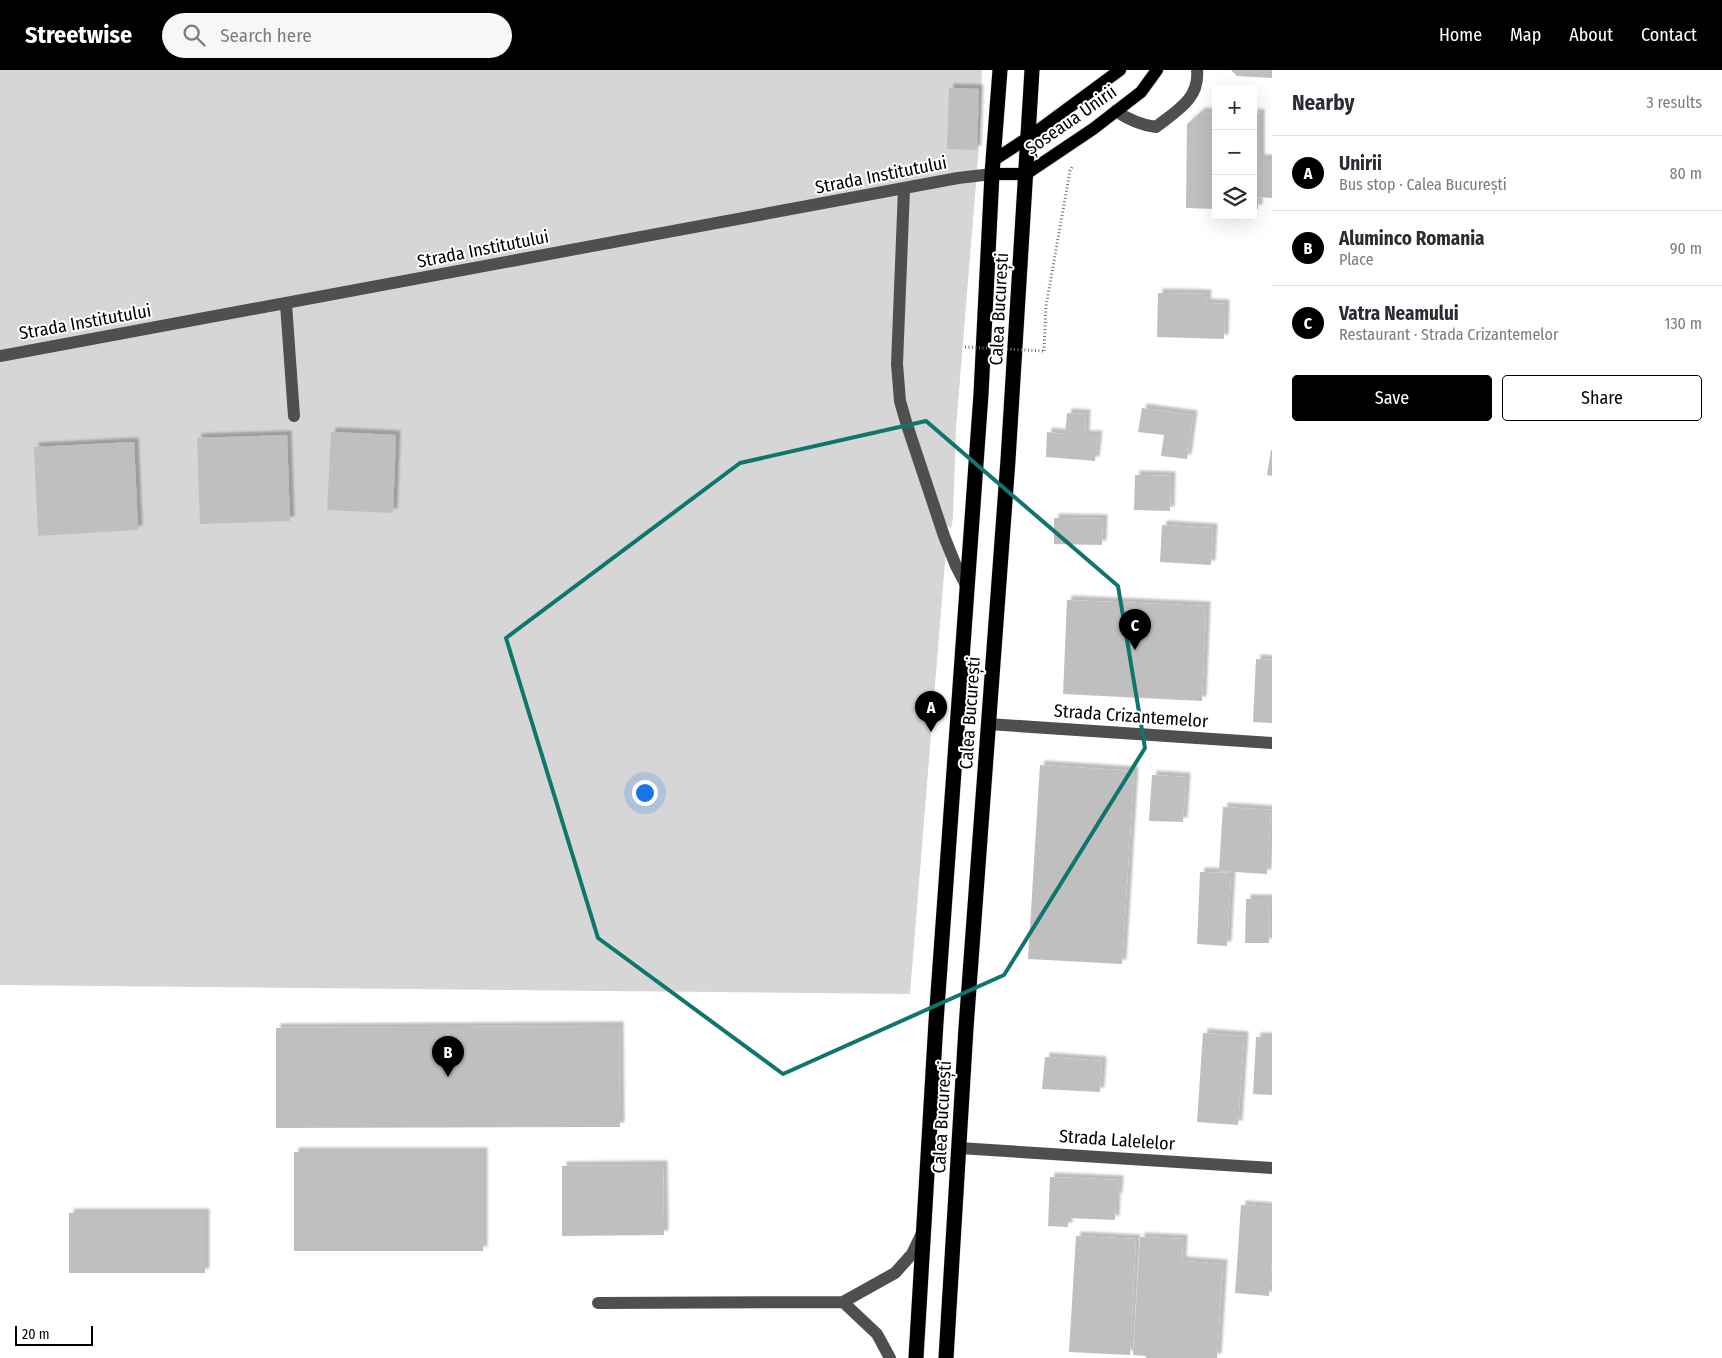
<!DOCTYPE html>
<meta charset="utf-8">
<style>
body{margin:0;font-family:"Fira Sans Condensed",sans-serif;background:#f7f7f7;color:#2b2b33}
.controls{position:absolute;right:15px;top:15px;display:grid;overflow:hidden;border-radius:5px;box-shadow:0 5px 20px #0002}
.controls button{width:45px;height:45px;display:grid;place-items:center;padding:0;border:0;border-bottom:1px solid #e1e1e2;background:#fff;color:#2b2b33;font:25px sans-serif}
.scale{position:absolute;left:15px;bottom:12px;width:78px;box-sizing:border-box;padding-left:5px;border:2px solid #000;border-top:0;font-size:14px;line-height:18px;white-space:nowrap;color:#000;-webkit-text-stroke:4px #fff;paint-order:stroke}
.you{position:absolute;left:644px;top:722px;width:18px;height:18px;margin:-12px;border:4px solid #fff;border-radius:50%;background:#1a73e8;box-shadow:0 0 0 8px #1a73e833}
.badge{display:grid;place-items:center;width:32px;height:32px;border-radius:50%;background:#000;color:#fff;font-size:16px;font-weight:700}
.pin{position:absolute;translate:-50% -41px;filter:drop-shadow(0 1px 2px #0008)}
.pin::after{content:'';position:absolute;top:26px;width:18px;height:15px;background:inherit;clip-path:polygon(0 0,100% 0,50% 100%)}
.list{margin:0;padding:0;list-style:none}
h2{display:flex;justify-content:space-between;align-items:center;height:65px;margin:0;padding:0 20px;font-size:21px}
h2 small{font-size:16px;font-weight:400;color:#7c7c81}
.list li{display:grid;grid-template-columns:32px 1fr auto;gap:15px;align-items:center;box-sizing:border-box;height:75px;padding:0 20px;border-top:1px solid #e1e1e2}
.list b{display:block;font-size:19px;white-space:nowrap}
.list p{margin:0;font-size:16px;white-space:nowrap;color:#7c7c81}
.list em{font-size:16px;font-style:normal;color:#7c7c81}
.actions{display:flex;gap:10px;padding:15px 20px}
.actions a{flex:1;padding:11px 0;border:1px solid #000;border-radius:5px;text-align:center;font-size:18px;color:#000}
.actions .main{background:#000;color:#fff}
.icon{flex:none;width:28px;height:28px;fill:none;stroke:currentColor;stroke-width:2;stroke-linecap:round;stroke-linejoin:round}
.map{position:relative;flex:none;width:1272px;height:1288px;overflow:hidden}
header{display:flex;align-items:center;gap:30px;box-sizing:border-box;height:70px;padding:0 25px;background:#000;color:#fff}
header strong{font-size:24px}
nav{display:flex;gap:28px;margin-inline-start:auto;font-size:18px}
.search{width:350px;height:45px;background:#f7f7f7;display:flex;align-items:center;gap:12px;box-sizing:border-box;padding:0 18px;border-radius:28px;color:#7c7c81;font-size:19px}
main{display:flex}
aside{flex:1;background:#fff}
.map>svg:first-child{display:block}
.green{fill:#d6d6d6}
.building{fill:#bfbfbf;filter:url(#shadow)}
.lines{fill:none;stroke-linecap:round;stroke-linejoin:round}
.major-casing{stroke:#dbdbdb;stroke-width:14}
.highway-casing{stroke:#dbdbdb;stroke-width:16}
.path{stroke:#717171;stroke-width:3;stroke-dasharray:1 2.5;stroke-linecap:butt}
.minor{stroke:#4f4f4f;stroke-width:12}
.major{stroke:#000;stroke-width:12}
.highway{stroke:#000;stroke-width:15}
.path-bridge{stroke:#717171;stroke-width:3;stroke-dasharray:1 2.5;stroke-linecap:butt}
.marked{fill:none;stroke:#0f766e;stroke-width:4;stroke-linejoin:round}
.labels{text-anchor:middle;stroke-width:4;stroke-linejoin:round;paint-order:stroke}
.street-label{font-size:18px;fill:#000;stroke:#fff}
</style>
<header>
<strong>Streetwise</strong>
<div class="search"><svg class="icon" aria-label="search" viewBox="0 0 24 24"><circle cx="10" cy="10" r="6"/><path d="M15 15l6 6"/></svg>Search here</div>
<nav><a>Home</a><a>Map</a><a>About</a><a>Contact</a></nav>
</header>
<main>
<div class="map">
<svg width="1272" height="1288" viewBox="0 0 1272 1288">
<defs>
<filter id="shadow"><feDropShadow dx="4.5" dy="-4.5" stdDeviation="1" flood-color="#0004"/></filter>
</defs>
<rect width="100%" height="100%" fill="#fff"/>
<path class="green" d="M0 0H982L979 77 956 358 953 448 951 459 948 455 910 924 0 915Z"/>
<path class="building" d="M1231 0H1272V8L1237 6Z
M949 18 979 19 977 80 947 79Z
M1201 42 1216 43V139L1186 138 1187 54Z
M1253 43 1260 44V89H1272V128L1258 127V139H1253Z
M1158 223 1207 224 1206 233 1225 234 1224 269 1157 267Z
M1142 338 1193 345 1187 389 1161 386 1164 365 1138 362Z
M1067 343 1086 344 1085 365H1098L1095 391 1046 387 1047 362 1065 364Z
M331 362 396 365 393 443 327 440Z
M287 365 290 451 200 454 197 368Z
M134 372 138 460 38 466 34 377Z
M1271 380H1272V406L1267 405Z
M1135 405 1171 406 1170 441 1134 440Z
M1054 448 1103 449 1102 475 1054 474Z
M1162 455 1213 458 1211 495 1160 492Z
M1067 530 1206 536 1202 631 1063 624Z
M1256 589 1272 590V653L1253 652Z
M1040 695 1134 701 1122 894 1028 889Z
M1152 705 1186 707 1183 752 1149 751Z
M1223 737 1271 740 1267 804 1219 801Z
M1200 802 1231 803 1227 876 1197 874Z
M1246 829H1270L1269 873H1245Z
M619 956 620 1057 276 1058V958Z
M1203 963 1244 966 1238 1055 1197 1052Z
M1256 967H1272V1025L1253 1024Z
M1045 987 1102 991 1100 1022 1042 1019Z
M294 1082H483V1181H294Z
M663 1095 664 1165 562 1166V1096Z
M1050 1107 1119 1110 1118 1127H1116L1115 1150 1068 1148V1157L1048 1156Z
M1241 1135 1272 1137V1191L1269 1226 1235 1223Z
M69 1143H205V1203H69Z
M1076 1166 1136 1169 1130 1285 1069 1282Z
M1140 1167 1183 1169 1182 1191 1223 1194 1217 1288H1146V1286L1133 1285Z"/>
<g class="lines">
<g class="major-casing">
<path id="major" d="M994 90 1029 67 1120 0
M992 104H1026L1093 59 1141 22 1157 0"/>
</g>
<g class="highway-casing">
<path id="highway" d="M916 1288 936 952 981 324 992 104 1000 0
M946 1288 966 958 1008 390 1032 0"/>
</g>
<path class="path" d="M1044 281 1046 236 1070 101 1072 97"/>
<path class="minor" d="M1116 41C1129 50 1140 55 1156 57 1176 41 1200 29 1197 0
M904 119 897 294 900 331 906 352 944 466 956 496 968 519
M286 234 294 346
M0 286 958 108 992 104
M988 654 1272 673
M959 1078 1272 1098
M843 1232 877 1264 890 1288
M598 1233 843 1232 895 1203 912 1184 922 1163"/>
<use href="#major" class="major"/>
<use href="#highway" class="highway"/>
<path class="path-bridge" d="M965 277 1044 281"/>
</g>
<path class="marked" d="M926 351 1118 516 1145 678 1004 905 783 1004 598 868 506 568 740 393Z"/>
<g class="labels">
<g class="street-label">
<text transform="translate(1071 50) rotate(-35)" y="6">Șoseaua Unirii</text>
<text transform="translate(881 105) rotate(-11)" y="6">Strada Institutului</text>
<text transform="translate(483 179) rotate(-11)" y="6">Strada Institutului</text>
<text transform="translate(999 239) rotate(-87)" y="6">Calea București</text>
<text transform="translate(85 252) rotate(-10)" y="6">Strada Institutului</text>
<text transform="translate(970 643) rotate(-86)" y="6">Calea București</text>
<text transform="translate(1131 646) rotate(4)" y="6">Strada Crizantemelor</text>
<text transform="translate(942 1047) rotate(-87)" y="6">Calea București</text>
<text transform="translate(1117 1070) rotate(4)" y="6">Strada Lalelelor</text>
</g>
</g>
</svg>
<div class="controls">
<button>+</button>
<button>−</button>
<button><svg class="icon" aria-label="layers" viewBox="0 0 24 24"><path d="M12 4l9 5-9 5-9-5zM3 14l9 5 9-5"/></svg></button>
</div>
<div class="scale">20 m</div>
<div class="you"></div>
<div class="pin badge" style="left:931px;top:662px">A</div>
<div class="pin badge" style="left:448px;top:1007px">B</div>
<div class="pin badge" style="left:1135px;top:580px">C</div>
</div>
<aside>
<h2>Nearby<small>3 results</small></h2>
<ul class="list">
<li><span class="badge">A</span><div><b>Unirii</b><p>Bus stop · Calea București</p></div><em>80 m</em></li>
<li><span class="badge">B</span><div><b>Aluminco Romania</b><p>Place</p></div><em>90 m</em></li>
<li><span class="badge">C</span><div><b>Vatra Neamului</b><p>Restaurant · Strada Crizantemelor</p></div><em>130 m</em></li>
</ul>
<div class="actions"><a class="main">Save</a><a>Share</a></div>
</aside>
</main>
